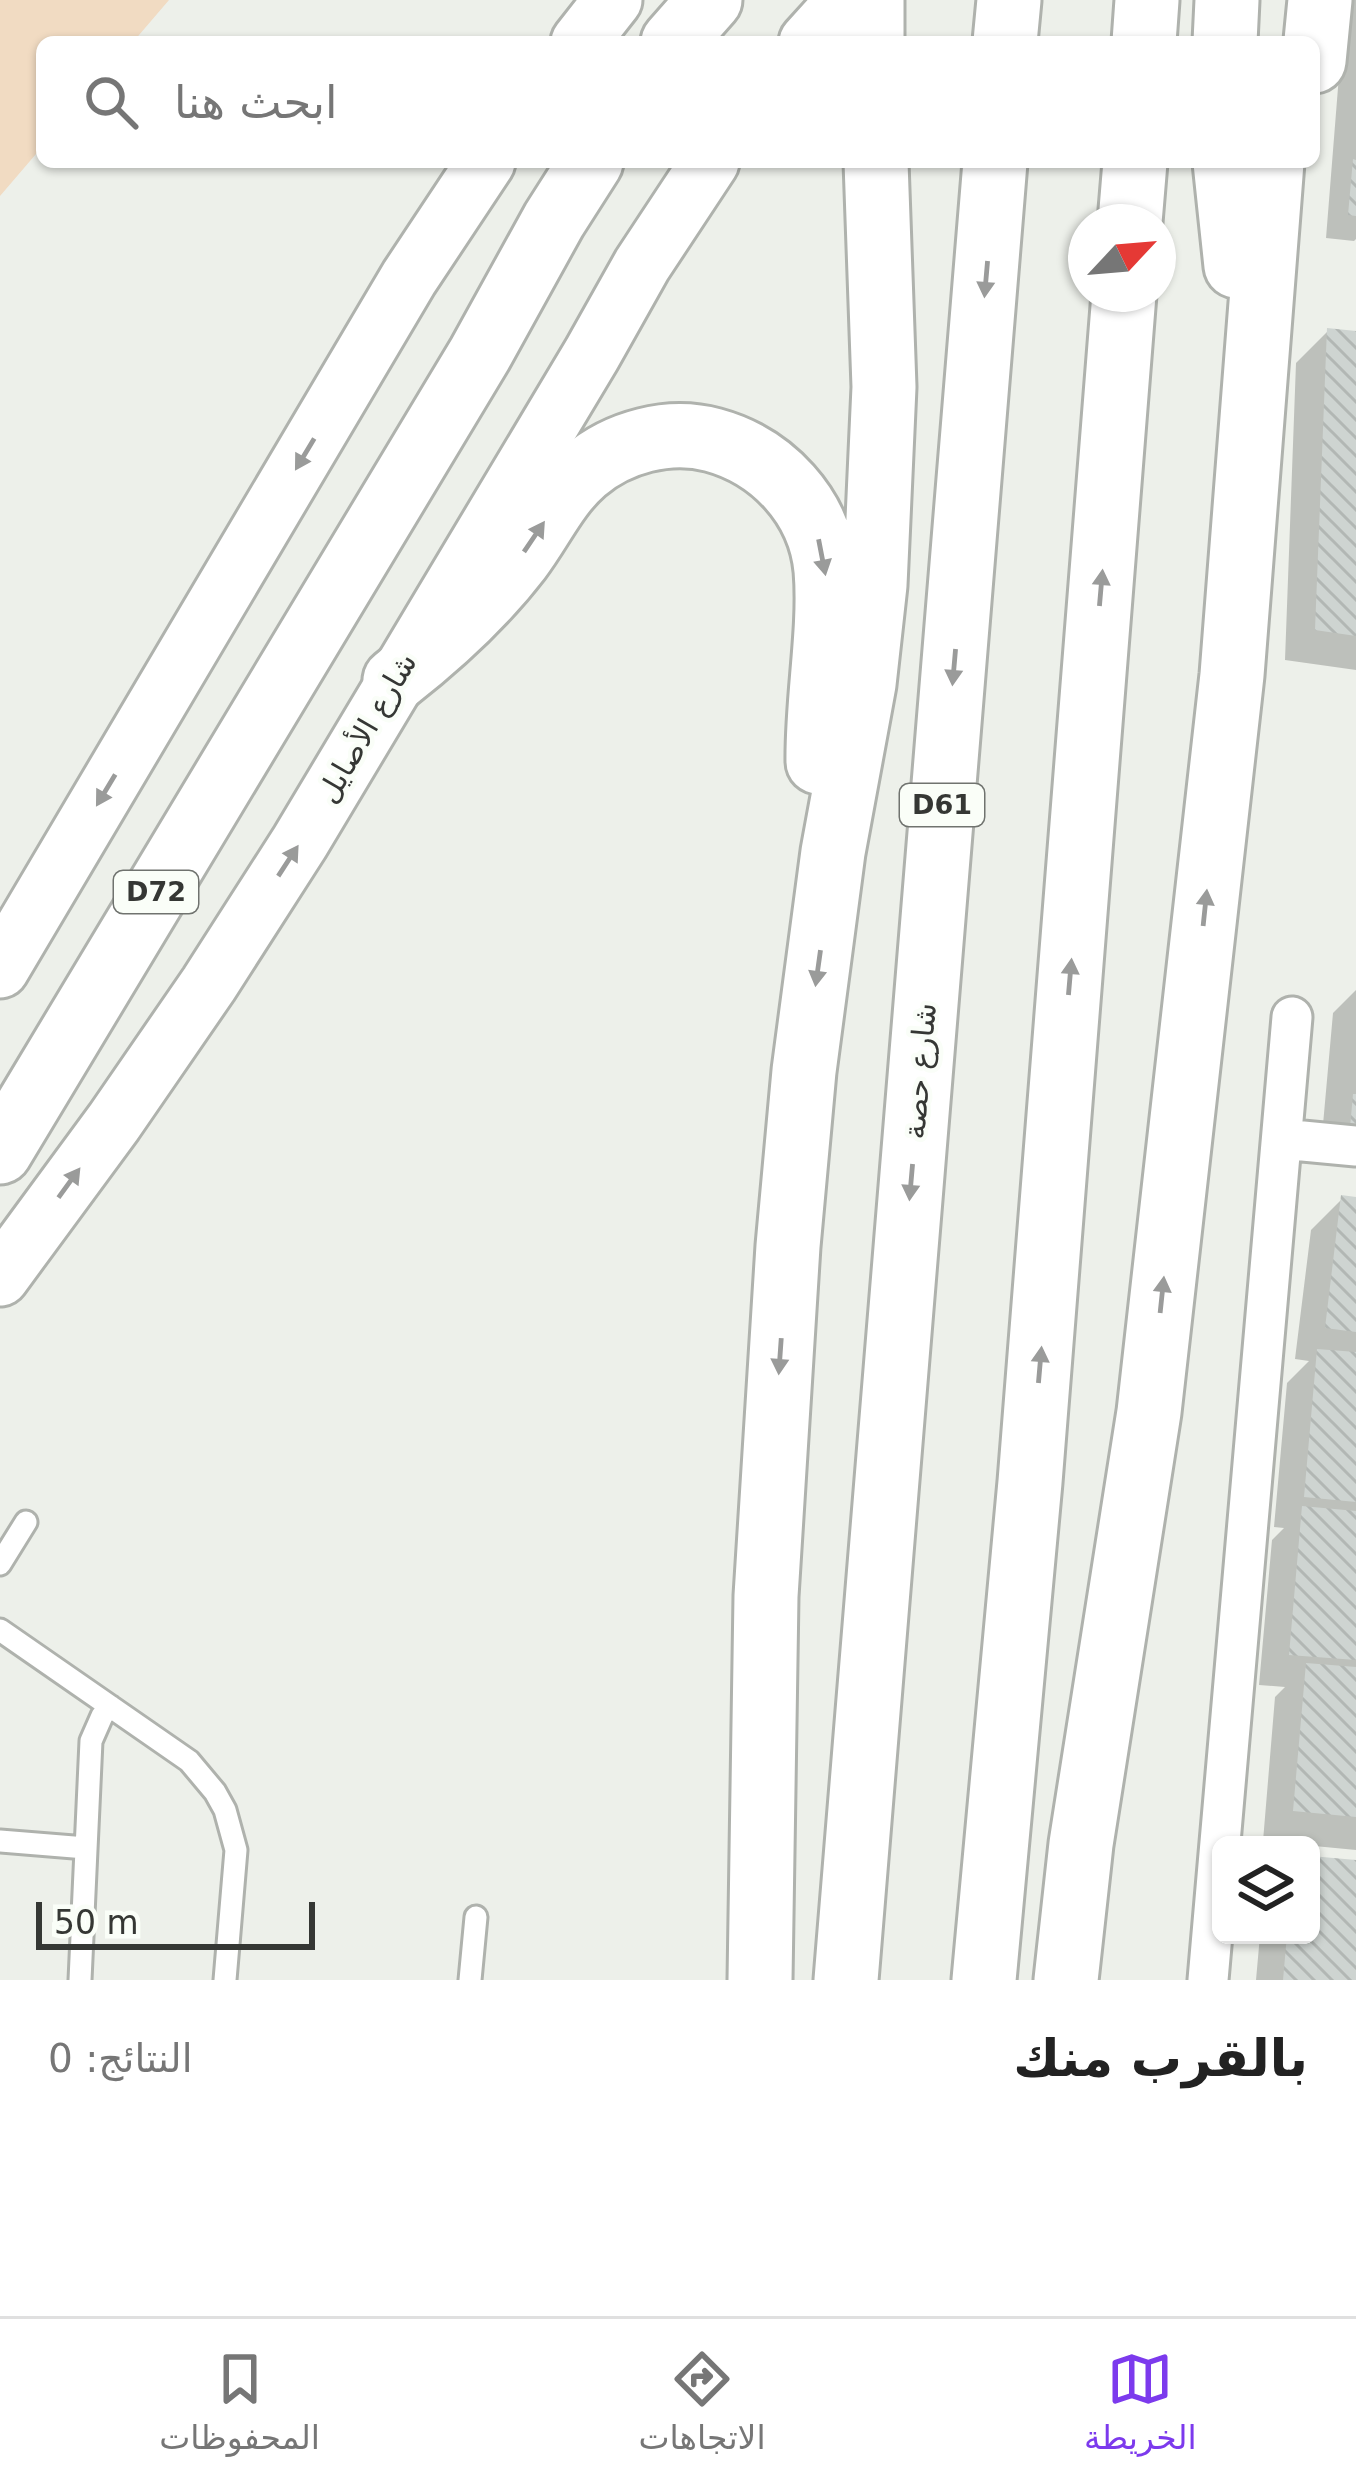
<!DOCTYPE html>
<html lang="ar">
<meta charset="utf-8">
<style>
body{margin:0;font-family:"DejaVu Sans",Cairo,sans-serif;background:#f2f2f2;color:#222;direction:rtl}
.controls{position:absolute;right:36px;bottom:36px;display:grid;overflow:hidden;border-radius:18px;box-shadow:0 3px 9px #0004}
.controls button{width:108px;height:108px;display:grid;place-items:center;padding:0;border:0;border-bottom:3px solid #e0e0e0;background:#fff;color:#222;font:60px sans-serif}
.compass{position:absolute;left:1068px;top:204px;width:108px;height:108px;border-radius:50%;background:#fff;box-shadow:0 3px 9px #0004;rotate:64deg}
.scale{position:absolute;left:36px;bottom:30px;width:279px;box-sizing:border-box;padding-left:12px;border:6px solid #353734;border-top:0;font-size:33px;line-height:42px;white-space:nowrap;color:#353734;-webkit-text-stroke:9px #fafef8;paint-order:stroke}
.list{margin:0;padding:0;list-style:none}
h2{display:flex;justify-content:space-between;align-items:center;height:156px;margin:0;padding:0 48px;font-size:51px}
h2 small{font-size:39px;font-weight:400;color:#767676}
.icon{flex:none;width:66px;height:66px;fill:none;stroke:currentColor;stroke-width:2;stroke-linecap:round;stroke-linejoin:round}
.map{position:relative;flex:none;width:1356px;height:1980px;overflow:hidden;direction:ltr}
.search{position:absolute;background:#fff;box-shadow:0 3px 9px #0004;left:36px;right:36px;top:36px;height:132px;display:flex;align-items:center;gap:30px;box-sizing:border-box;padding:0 42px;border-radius:18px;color:#767676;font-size:45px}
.sheet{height:336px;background:#fff}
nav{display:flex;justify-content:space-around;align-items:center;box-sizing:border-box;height:168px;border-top:3px solid #e0e0e0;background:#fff;font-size:33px;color:#767676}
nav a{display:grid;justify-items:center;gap:6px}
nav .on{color:#7c3aed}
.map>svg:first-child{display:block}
.green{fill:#f1dbc2}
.shadow{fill:#0003}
.building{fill:url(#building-back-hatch)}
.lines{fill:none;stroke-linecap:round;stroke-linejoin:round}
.service-casing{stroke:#afb2ad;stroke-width:27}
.minor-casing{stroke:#afb2ad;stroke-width:45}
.secondary-casing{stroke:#afb2ad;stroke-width:63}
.primary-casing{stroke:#afb2ad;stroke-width:69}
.service{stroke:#fff;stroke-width:21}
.minor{stroke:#fff;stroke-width:39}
.secondary{stroke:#fff;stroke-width:57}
.primary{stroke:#fff;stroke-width:63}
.oneway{fill:#9a9b9a}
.labels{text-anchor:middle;stroke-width:9;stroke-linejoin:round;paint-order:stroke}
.shield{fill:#fafef8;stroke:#70736f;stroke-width:3}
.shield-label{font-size:27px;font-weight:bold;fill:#353734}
.street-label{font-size:30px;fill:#353734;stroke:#fafef8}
</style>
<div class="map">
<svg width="1356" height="1980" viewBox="0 0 1356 1980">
<defs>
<pattern id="building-back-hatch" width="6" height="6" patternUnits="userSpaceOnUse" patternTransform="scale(3)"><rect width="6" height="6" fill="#ced4d1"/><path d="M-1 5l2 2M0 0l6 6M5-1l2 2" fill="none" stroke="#b2b7b4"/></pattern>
</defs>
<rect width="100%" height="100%" fill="#edf0ea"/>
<path class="green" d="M0 0H169L133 42H42V147L0 196Z"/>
<path class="shadow" d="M1345 0H1356V239L1354 241 1326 238Z
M1328 331 1356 334V670L1285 660 1296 363Z
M1356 990V1161L1320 1158 1333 1013Z
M1342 1199 1356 1200V1850L1263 1841 1275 1697 1285 1687 1259 1685 1272 1540 1284 1528 1274 1527 1287 1383 1309 1361 1295 1359 1311 1230Z
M1311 1859 1356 1863V1980H1256L1260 1935H1311Z"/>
<path class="building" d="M1353 159 1356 160V216L1348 215Z
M1327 328 1356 331V636L1315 630Z
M1353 1094H1356V1128H1350Z
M1341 1195 1356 1197V1332L1325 1328Z
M1317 1349 1356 1352V1502L1304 1497Z
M1302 1506 1356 1511V1660L1289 1655Z
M1306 1663 1356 1667V1817L1293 1811Z
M1311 1856 1356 1860V1980H1283L1287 1935H1311Z"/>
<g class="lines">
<g class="service-casing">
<path id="service" d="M0 1564 26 1522
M0 1630 189 1761 215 1792 225 1810 236 1850 225 1980
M0 1841 86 1848
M80 1980 91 1741 102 1716 110 1706
M470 1980 476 1917"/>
</g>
<g class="minor-casing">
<path id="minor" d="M1282 1139 1356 1146
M1208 1980 1292 1017"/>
</g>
<g class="secondary-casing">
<path id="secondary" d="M580 42 613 0
M808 42 846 0
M0 969 409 278 486 162
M0 1277 114 1122 209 984 300 842 592 354 642 265 710 162"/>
</g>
<g class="primary-casing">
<path id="primary" d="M673 42 710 0
M872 42V0
M1005 42 1009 0
M1144 42 1147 0
M1225 42 1227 0
M1314 61 1320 0
M1225 162 1236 266
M1130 222 1135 162
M395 680C441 644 483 606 519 559 541 530 556 495 584 471 618 442 669 428 713 440 772 456 820 506 826 570 831 630 817 699 818 762
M0 1152 480 354 554 220 591 162
M760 1980 766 1596 788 1246 804 1071 833 852 864 684 875 585 884 387 876 162
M846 1980 995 162
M984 1980 1030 1482 1124 294
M1066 1980 1081 1844 1149 1412 1232 675 1272 162"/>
</g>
<use href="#service" class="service"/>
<use href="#minor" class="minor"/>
<use href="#secondary" class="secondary"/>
<use href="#primary" class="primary"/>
</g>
<defs><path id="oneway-solid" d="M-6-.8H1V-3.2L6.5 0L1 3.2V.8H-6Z" transform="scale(3)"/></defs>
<g class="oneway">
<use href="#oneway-solid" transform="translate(986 279) rotate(95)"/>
<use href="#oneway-solid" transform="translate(305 454) rotate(121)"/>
<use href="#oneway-solid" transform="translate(534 537) rotate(-56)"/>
<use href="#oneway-solid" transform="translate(822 557) rotate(79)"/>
<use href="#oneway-solid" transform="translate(1101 588) rotate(-85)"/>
<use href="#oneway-solid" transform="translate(954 667) rotate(95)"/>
<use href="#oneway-solid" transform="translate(106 790) rotate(121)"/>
<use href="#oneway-solid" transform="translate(288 861) rotate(-57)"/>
<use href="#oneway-solid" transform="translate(1205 908) rotate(-84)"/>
<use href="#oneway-solid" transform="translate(818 968) rotate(98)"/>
<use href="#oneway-solid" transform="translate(1070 977) rotate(-85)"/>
<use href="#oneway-solid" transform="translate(911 1182) rotate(95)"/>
<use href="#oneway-solid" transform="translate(69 1183) rotate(-54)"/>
<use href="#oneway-solid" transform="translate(1162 1295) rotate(-84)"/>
<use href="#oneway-solid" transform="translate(780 1356) rotate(94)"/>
<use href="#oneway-solid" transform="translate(1040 1365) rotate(-85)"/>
</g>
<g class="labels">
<g class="shield">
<rect x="900" y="784" width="84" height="42" rx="9"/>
<rect x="114" y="871" width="84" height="42" rx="9"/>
</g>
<g class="shield-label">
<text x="942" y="814">D61</text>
<text x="156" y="901">D72</text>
</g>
<g class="street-label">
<text transform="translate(367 728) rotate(-60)" y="10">شارع الأصايل</text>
<text transform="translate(920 1071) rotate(-85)" y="10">شارع حصة</text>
</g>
</g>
</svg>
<div class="controls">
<button><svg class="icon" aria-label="layers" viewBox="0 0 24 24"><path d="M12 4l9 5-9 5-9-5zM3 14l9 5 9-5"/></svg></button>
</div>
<svg class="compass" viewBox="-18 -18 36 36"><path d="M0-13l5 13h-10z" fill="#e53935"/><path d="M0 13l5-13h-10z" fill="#767676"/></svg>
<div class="scale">50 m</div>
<div class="search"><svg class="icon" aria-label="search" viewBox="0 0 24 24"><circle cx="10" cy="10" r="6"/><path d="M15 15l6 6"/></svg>ابحث هنا</div>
</div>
<section class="sheet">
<h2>بالقرب منك<small>النتائج: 0</small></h2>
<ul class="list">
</ul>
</section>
<nav>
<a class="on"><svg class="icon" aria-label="map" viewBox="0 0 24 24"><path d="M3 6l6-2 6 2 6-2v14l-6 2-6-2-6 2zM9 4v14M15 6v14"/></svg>الخريطة</a>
<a><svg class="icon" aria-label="directions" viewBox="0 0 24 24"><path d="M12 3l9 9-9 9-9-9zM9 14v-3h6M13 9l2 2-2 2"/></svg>الاتجاهات</a>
<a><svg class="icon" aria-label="saved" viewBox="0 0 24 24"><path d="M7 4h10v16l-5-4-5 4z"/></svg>المحفوظات</a>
</nav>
